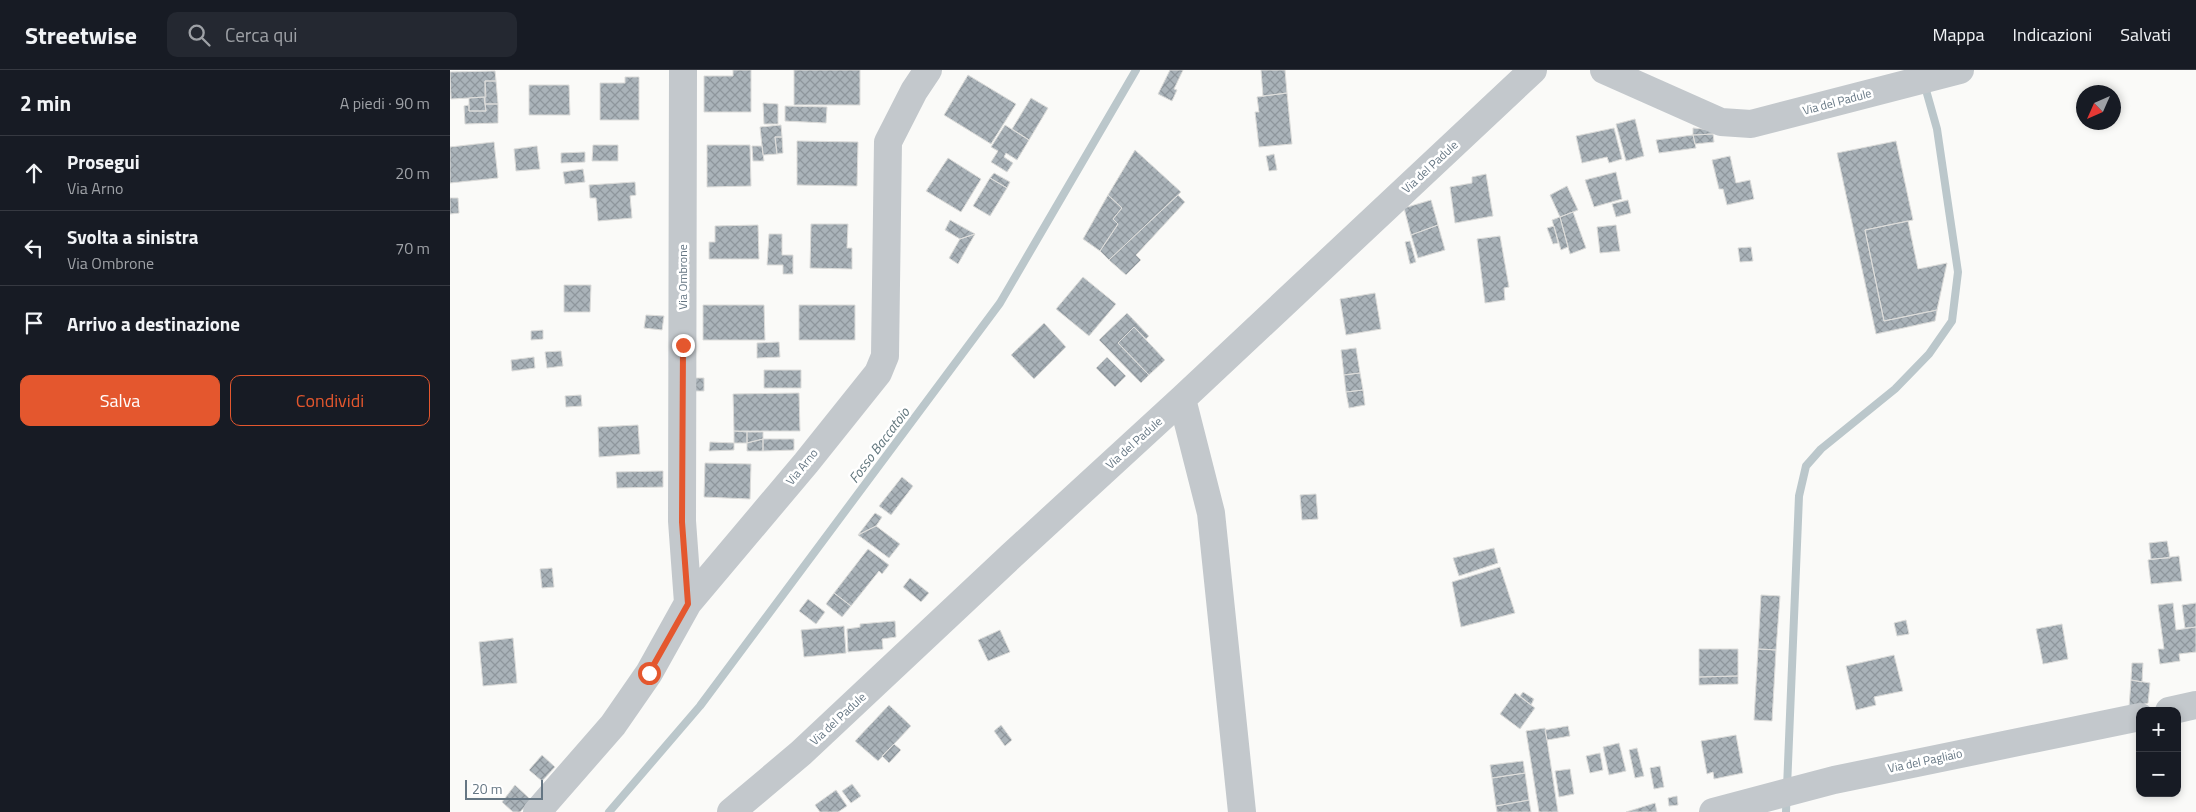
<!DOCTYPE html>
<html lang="it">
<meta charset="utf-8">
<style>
body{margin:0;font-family:"Titillium Web",sans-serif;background:#242831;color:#f1f3f6}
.controls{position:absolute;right:15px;bottom:15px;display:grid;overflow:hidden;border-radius:10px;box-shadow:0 2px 8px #0003}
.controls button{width:45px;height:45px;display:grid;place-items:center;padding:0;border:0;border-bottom:1px solid #363941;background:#171b24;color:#f1f3f6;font:25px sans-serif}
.compass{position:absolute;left:1626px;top:15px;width:45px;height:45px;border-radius:50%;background:#171b24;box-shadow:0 2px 8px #0003;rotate:225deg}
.scale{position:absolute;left:15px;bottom:12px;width:78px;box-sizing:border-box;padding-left:5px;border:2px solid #657683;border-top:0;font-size:14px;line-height:18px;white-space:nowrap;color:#657683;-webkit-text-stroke:4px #fff;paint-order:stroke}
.stop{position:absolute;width:15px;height:15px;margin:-11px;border:4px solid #e4572e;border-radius:50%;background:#fff}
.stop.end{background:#e4572e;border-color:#fff;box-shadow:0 1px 5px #0008}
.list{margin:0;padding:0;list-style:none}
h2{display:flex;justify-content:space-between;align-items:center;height:65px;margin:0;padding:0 20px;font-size:21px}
h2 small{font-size:16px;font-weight:400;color:#9ea1a6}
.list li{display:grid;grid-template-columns:32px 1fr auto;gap:15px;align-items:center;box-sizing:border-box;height:75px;padding:0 20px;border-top:1px solid #363941}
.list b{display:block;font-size:19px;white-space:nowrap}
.list p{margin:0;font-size:16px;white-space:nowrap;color:#9ea1a6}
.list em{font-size:16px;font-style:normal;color:#9ea1a6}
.actions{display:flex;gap:10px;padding:15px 20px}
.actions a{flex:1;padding:11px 0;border:1px solid #e4572e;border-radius:10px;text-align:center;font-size:18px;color:#e4572e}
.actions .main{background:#e4572e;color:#fff}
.icon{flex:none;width:28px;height:28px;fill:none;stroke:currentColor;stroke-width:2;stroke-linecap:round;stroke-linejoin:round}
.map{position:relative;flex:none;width:1746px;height:742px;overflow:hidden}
header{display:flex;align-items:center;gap:30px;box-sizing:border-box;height:70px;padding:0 25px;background:#171b24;border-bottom:1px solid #363941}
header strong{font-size:24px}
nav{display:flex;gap:28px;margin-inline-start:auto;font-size:18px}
.search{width:350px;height:45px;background:#242831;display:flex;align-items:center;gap:12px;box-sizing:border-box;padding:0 18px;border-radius:10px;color:#9ea1a6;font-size:19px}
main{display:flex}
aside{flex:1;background:#171b24}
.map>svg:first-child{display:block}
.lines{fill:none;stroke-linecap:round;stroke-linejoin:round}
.stream{stroke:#bbc7cb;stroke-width:8}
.building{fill:url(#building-cross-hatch);stroke:#dcdcda}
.minor{stroke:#c3c8cc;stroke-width:28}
.route{stroke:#e4572e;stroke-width:6}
.labels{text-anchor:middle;stroke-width:5;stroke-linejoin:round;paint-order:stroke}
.street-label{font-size:12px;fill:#657683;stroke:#fff}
.water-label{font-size:14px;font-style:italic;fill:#60757c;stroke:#fff}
</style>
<header>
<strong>Streetwise</strong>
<div class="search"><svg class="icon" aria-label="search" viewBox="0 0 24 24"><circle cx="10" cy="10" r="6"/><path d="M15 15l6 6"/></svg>Cerca qui</div>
<nav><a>Mappa</a><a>Indicazioni</a><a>Salvati</a></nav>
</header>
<main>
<aside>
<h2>2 min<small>A piedi · 90 m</small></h2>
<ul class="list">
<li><svg class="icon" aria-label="ahead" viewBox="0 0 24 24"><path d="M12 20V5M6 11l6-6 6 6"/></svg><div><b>Prosegui</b><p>Via Arno</p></div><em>20 m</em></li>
<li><svg class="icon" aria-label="left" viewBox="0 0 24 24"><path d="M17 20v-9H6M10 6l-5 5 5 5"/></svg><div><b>Svolta a sinistra</b><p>Via Ombrone</p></div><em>70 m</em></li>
<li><svg class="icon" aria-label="arrive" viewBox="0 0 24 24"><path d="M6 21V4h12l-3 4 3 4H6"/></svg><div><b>Arrivo a destinazione</b></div></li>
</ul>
<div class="actions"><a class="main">Salva</a><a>Condividi</a></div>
</aside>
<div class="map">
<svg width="1746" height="742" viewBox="0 0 1746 742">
<defs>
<pattern id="building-cross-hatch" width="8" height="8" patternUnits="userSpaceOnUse" patternTransform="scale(1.25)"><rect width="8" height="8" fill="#aab3b9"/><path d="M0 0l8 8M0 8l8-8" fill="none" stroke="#8e969c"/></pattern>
</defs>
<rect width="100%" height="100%" fill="#fafaf8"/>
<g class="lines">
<path class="stream" d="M159 742 250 636 550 233 686 0
M1336 742 1349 426 1356 396 1371 379 1445 319 1479 284 1502 251 1508 202 1487 59 1474 13"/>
</g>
<path class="building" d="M283 0H301V42H254V6H283Z
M344 0H410V35H344Z
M720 0H733L724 19 727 20 722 31 708 24Z
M811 0H835L837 23 813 26Z
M45 1 46 11H35L36 27 1 29 0 2Z
M518 5 566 34 541 74 494 45Z
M175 7H189V50H150V13H175Z
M35 11H46L48 34H35Z
M79 15H119L120 45H79Z
M837 23 842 74 809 77 805 42H809L807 27Z
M34 27 36 41H19V28Z
M581 28 598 38 579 70 562 59Z
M313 33 328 34V54H314Z
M35 34H48V53L15 54 14 36 19 35V41H36Z
M335 36 377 37 376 53 335 51Z
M1185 49 1194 86 1176 91 1166 54Z
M331 55 332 67H325L327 84 313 85 310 57Z
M555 55 579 70 567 90 556 83 554 87 563 93 557 102 541 92 548 81 541 77Z
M1164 58 1172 89 1159 93 1157 87 1132 93 1126 66Z
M1243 58 1262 60 1263 64 1243 65Z
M1263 64 1264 72 1245 74 1243 65Z
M1243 65 1246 78 1209 83 1206 70Z
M325 67H332L333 83 327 84Z
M347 71 408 72 407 116 347 115Z
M1446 71 1463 150 1415 160 1434 251 1487 240 1485 251 1426 264 1387 83Z
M44 72 48 108 0 113V77Z
M143 75H168V91H142Z
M257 75H300L301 116 257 117Z
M87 76 90 99 66 101 64 79Z
M302 76H312L314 91H303Z
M685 80 731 122 659 190 650 181 668 154 663 149 672 138 658 125Z
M135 82V92L111 93V83Z
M824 84 827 100 819 101 816 86Z
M1280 86 1286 113 1300 110 1304 129 1277 135 1273 119H1269L1262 90Z
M498 88 531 109 511 142 476 121Z
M133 99 135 112 115 114 113 102Z
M1166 102 1172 129 1144 137 1135 110Z
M544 103 560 112 557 118 540 108Z
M1036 104 1043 146 1005 153 1000 117 1022 113V107Z
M540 108 557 118 540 146 523 136Z
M185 112 186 125 180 126 182 148 148 151 146 128H140L139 115Z
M1117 116 1128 140 1110 147 1100 125Z
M658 125 672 138 663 149 668 154 650 181 633 169Z
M728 125 735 132 686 185 691 190 676 205 659 190Z
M0 128H8L9 143 0 144Z
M981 130 988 155 961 165 954 138Z
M1178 130 1181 143 1166 147 1162 134Z
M1123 142 1136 178 1120 184 1110 147Z
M1110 147 1118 177 1111 180 1102 150Z
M500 150 525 164 510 169 495 160Z
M1458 151 1468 199 1497 193 1487 240 1434 251 1415 160Z
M361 154H398L397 178H402V199L360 198Z
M308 155 309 189H259V172H265V156Z
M988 155 995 180 968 188 961 165Z
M1166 155 1170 181 1150 183 1147 157Z
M1104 156 1108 173 1103 174 1097 158Z
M319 164H332V185H343V204H333V195H317Z
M525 164 508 194 499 188 510 169Z
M1050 166 1059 217 1054 218 1055 230 1035 233 1027 169Z
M960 171 966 192 960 194 955 172Z
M1301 177 1303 191 1290 192 1288 178Z
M633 207 666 234 639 266 606 239Z
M114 215H141L140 242H114Z
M925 223 931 259 896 265 890 229Z
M253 235H314L315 270H253Z
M349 235H405V270H349Z
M677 243 699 266 696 269 684 257 668 273 699 305 691 313 649 270Z
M196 245 214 246 212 260 194 258Z
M594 253 616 277 584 309 561 285Z
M684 257 715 290 699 305 668 273Z
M93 260V269L81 270V261Z
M329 272 330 287 307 288V273Z
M906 278 910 303 894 305 891 280Z
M111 281 113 296 97 298 95 282Z
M84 287 85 298 62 301 61 290Z
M657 287 676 306 665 317 646 298Z
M314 300H351V318H314Z
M910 303 913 320 896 322 894 305Z
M236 308H254V321H236Z
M913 320 915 335 899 338 896 322Z
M349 323 350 361H284L283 324Z
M131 325 132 336 116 337 115 326Z
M188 355 190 384 149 387 148 357Z
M284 361 297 362V373H284Z
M297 362H313V369L297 373Z
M313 369V381H297V373Z
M313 369H344V380L313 381Z
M260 372 284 373V380L259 381Z
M255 393 301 394 300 429 254 427Z
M213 401V417L167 418 166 402Z
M452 407 463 416 441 445 429 436Z
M866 424 868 449 852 450 850 425Z
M425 443 432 447 426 456 408 465Z
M426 456 450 474 439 488 408 465Z
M1717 471 1720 488 1701 489 1699 473Z
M1044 478 1048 493 1009 506 1003 488Z
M418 479 439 495 432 504 429 501 401 536 384 523Z
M1729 486 1732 511 1701 514 1698 490Z
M1050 497 1065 543 1011 557 1002 512Z
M102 498 104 517 92 518 90 499Z
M460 508 479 523 471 532 453 517Z
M384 523 401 536 392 547 376 534Z
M1311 525 1330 526 1326 580 1308 579Z
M358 529 375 542 366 554 349 541Z
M1723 533 1726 560 1746 557V582L1729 584 1730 591 1710 594 1708 579H1714L1708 535Z
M1746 533V557L1735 558 1732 535Z
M1456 550 1459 564 1447 566 1444 553Z
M445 551 446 567 432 569 433 579 398 582 397 559 410 557V554Z
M1612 554 1618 589 1593 594 1586 559Z
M394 556 396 583 354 587 351 560Z
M550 560 560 582 538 591 528 570Z
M63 568 67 613 33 616 29 572Z
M1249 579H1288V606L1249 607Z
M1308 579 1326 580 1322 651 1304 650Z
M1444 585 1453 621 1424 627 1426 635 1406 640 1396 596Z
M1682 593H1693L1692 612 1681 610Z
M1288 606V614L1249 615V607Z
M1681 610 1700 613 1698 633 1679 638Z
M1073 622 1084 629 1081 635 1070 626Z
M1065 623 1085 638 1070 659 1050 644Z
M439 635 461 656 428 691 405 671Z
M551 655 562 670 555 676 544 661Z
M1118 656 1120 666 1097 670 1095 660Z
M1095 658 1097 670 1108 742H1089L1076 661Z
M1286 665 1293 703 1264 709 1263 702 1257 704 1251 671Z
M1169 673 1176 701 1159 705 1153 677Z
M444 674 451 680 439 693 432 686Z
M1187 678 1194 706 1185 708 1179 680Z
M1150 683 1153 700 1140 703 1136 686Z
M92 685 105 697 92 711 79 700Z
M1073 691 1075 703 1042 708 1040 695Z
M1210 696 1214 717 1204 719 1200 698Z
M1120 699 1124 724 1109 727 1105 701Z
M1075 703 1079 730 1046 736 1042 708Z
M402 714 411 726 401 733 392 721Z
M65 715 81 730 70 742H63L52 732Z
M386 720 397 736 388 742H370L365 735Z
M1227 726 1228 735 1219 736 1218 728Z
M1079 730 1081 742H1047L1046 736Z
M1205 733 1207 742H1176Z"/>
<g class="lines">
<path class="minor" d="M233 0 232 451 238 533
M1154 0 1271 52 1301 54 1510 0
M732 329 761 443 792 742
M1719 641 1746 635
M87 742 163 655 199 603 238 533 356 393 428 303 435 286 438 72 464 21 478 0
M281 742 351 683 561 486 732 329 1083 0
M1263 742 1384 710 1690 647"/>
</g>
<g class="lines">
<path class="route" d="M199 603 238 534 232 452 233 275"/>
</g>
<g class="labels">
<g class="street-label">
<text transform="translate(1387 32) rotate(-15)" y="4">Via del Padule</text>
<text transform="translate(980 97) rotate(-43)" y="4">Via del Padule</text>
<text transform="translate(233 207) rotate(-90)" y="4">Via Ombrone</text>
<text transform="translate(684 373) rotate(-42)" y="4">Via del Padule</text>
<text transform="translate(352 397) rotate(-51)" y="4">Via Arno</text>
<text transform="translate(388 649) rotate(-43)" y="4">Via del Padule</text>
<text transform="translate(1475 691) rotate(-12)" y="4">Via del Pagliaio</text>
</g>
<g class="water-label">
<text transform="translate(429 375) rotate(-53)" y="5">Fosso Baccatoio</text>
</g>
</g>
</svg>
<div class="controls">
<button>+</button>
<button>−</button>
</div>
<svg class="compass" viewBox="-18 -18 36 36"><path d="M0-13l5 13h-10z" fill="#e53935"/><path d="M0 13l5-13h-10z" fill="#9ea1a6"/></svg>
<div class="scale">20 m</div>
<div class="stop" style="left:199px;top:603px"></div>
<div class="stop end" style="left:233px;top:275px"></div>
</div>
</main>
